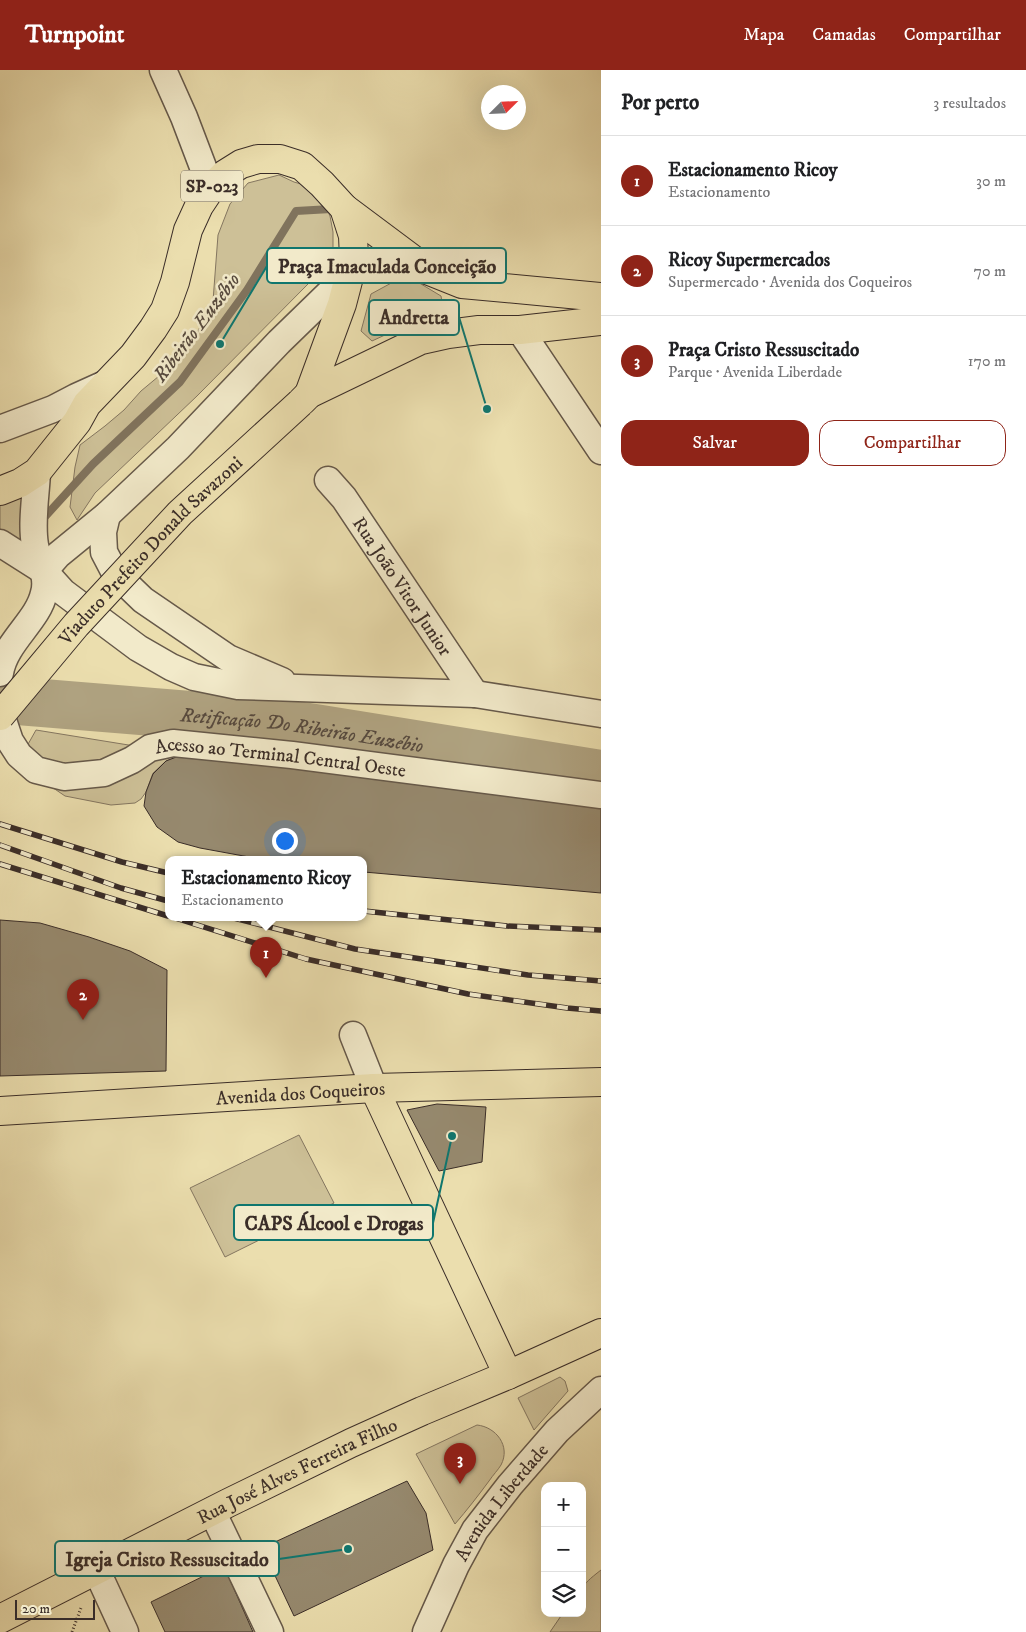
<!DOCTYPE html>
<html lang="pt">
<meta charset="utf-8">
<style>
body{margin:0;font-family:"IM FELL DW Pica",serif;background:#f6f6f6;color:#202124}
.controls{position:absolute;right:15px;bottom:15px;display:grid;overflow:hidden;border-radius:10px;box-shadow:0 5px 20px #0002}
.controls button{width:45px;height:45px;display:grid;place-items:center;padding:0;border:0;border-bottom:1px solid #e0e0e0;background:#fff;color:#202124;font:25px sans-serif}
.compass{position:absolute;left:481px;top:15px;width:45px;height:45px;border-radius:50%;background:#fff;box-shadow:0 5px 20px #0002;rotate:66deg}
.scale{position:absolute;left:15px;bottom:12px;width:80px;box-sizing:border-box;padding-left:5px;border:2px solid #3a2d28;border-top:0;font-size:14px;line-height:18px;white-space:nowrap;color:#3a2d28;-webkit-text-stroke:4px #f2eaca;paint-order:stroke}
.you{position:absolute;left:284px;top:770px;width:18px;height:18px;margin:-12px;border:4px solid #fff;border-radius:50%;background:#1a73e8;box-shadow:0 0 0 8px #1a73e833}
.badge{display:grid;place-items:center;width:32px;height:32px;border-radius:50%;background:#8f2418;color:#fff;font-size:16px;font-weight:700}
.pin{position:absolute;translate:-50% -41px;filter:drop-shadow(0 1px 2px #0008)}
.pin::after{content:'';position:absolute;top:26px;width:18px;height:15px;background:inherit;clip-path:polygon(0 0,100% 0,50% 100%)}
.popup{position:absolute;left:165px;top:786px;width:202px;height:65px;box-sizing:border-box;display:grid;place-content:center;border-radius:10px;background:#fff;filter:drop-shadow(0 1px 4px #0005);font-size:16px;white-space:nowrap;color:#757577}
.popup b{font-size:19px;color:#202124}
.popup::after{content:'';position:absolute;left:50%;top:100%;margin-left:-10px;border:10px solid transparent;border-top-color:#fff}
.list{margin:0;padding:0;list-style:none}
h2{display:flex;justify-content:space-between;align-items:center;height:65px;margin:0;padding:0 20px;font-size:21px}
h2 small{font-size:16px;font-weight:400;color:#757577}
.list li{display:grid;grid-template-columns:32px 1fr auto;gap:15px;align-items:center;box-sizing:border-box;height:90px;padding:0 20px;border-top:1px solid #e0e0e0}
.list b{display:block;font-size:19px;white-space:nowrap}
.list p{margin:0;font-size:16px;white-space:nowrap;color:#757577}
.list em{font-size:16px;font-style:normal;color:#757577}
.actions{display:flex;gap:10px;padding:15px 20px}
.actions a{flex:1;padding:11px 0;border:1px solid #8f2418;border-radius:15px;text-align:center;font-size:18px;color:#8f2418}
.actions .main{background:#8f2418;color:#fff}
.icon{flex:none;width:28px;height:28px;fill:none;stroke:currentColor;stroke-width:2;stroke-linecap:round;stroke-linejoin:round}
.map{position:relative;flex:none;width:601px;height:1562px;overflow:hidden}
header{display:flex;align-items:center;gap:30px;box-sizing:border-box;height:70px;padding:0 25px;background:#8f2418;color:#fff}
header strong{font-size:24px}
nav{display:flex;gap:28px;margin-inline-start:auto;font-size:18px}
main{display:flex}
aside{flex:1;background:#fff}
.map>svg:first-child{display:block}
.green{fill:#cdc097;stroke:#847660}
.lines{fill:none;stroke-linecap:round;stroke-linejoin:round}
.stream{stroke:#80735d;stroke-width:8}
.river{stroke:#afa280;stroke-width:48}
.building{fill:#96896e;stroke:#3a2d28}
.minor-casing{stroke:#66594a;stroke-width:29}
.major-casing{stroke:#3a2d28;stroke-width:30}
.path{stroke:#3a2d28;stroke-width:3;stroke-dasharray:1 2.5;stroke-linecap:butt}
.minor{stroke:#f2eaca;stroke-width:26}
.major{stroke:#ebdeae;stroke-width:28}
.rail-casing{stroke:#3a2d28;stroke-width:5.5}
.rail{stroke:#f2eaca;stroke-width:4;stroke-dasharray:11;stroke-linecap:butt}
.major-bridge-casing{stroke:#3a2d28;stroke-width:30;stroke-linecap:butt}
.major-bridge{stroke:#ebdeae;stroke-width:28}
.labels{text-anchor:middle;stroke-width:5;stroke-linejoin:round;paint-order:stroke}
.shield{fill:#f2eaca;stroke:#716659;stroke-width:1}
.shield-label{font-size:18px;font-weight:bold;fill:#3a2d28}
.street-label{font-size:19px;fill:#3a2d28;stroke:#f2eaca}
.water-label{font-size:20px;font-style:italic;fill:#574a3e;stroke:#f2eaca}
.leader{fill:none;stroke:#0f766e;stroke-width:2}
.callout-dot{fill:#0f766e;stroke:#f2eaca;stroke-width:2}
.callout{fill:#f2eaca;stroke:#0f766e;stroke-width:2}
.callout-label{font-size:20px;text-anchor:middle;font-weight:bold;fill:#3a2d28}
</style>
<header>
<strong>Turnpoint</strong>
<nav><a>Mapa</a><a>Camadas</a><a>Compartilhar</a></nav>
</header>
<main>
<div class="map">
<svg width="601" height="1562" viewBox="0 0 601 1562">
<rect width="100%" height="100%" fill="#ebdeae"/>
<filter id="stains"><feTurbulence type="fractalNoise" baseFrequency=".004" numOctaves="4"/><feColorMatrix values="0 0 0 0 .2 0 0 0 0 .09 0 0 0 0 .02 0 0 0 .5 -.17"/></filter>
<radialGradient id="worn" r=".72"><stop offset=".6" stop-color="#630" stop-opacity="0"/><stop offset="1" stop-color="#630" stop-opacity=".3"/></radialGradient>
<path class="green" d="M279 105 294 112 318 119 330 146 333 162V177L326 191 309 213 197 326 95 423 77 450 70 437 75 397 80 375 105 356 124 340 141 321 183 286 198 261 213 231 218 165 230 134 248 113Z
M406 205 441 226 443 238 372 271 361 261 371 224Z
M22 416 28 476 0 459V429Z
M36 660 184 684 166 691 153 703 146 722 141 729 135 733 111 735 65 726 40 709 22 685Z
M299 1065 334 1133 225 1187 190 1118Z
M560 1307 565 1311 568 1321 534 1360 518 1328Z
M477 1355C496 1357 511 1376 501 1395 498 1400 493 1405 489 1411 478 1426 467 1440 455 1454L416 1384Z
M601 1500V1562H550L563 1543H582C582 1516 578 1518 601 1500Z"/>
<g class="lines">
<path class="stream" d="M42 450 93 394 180 312 247 220 296 141 331 139"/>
<path class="river" id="s1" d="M0 628 18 631 277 652 601 704"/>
</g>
<path class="building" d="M184 684 601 737V823L364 802V789H260L200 778 178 772 157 757 144 736 146 722 153 704 166 691Z
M0 850 40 853 89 867 130 881 167 900 166 1001 0 1006Z
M437 1034 486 1037 482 1092 439 1101 407 1040Z
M407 1411 426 1443 433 1480 294 1546 262 1478Z
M224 1496 253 1562H165L151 1532Z"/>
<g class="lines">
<g class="minor-casing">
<g id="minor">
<path d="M163 0 184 47 211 118"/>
<path d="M520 260 601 381"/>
<path d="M0 359 53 339 76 327 107 313"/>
<path id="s2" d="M328 410 344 428 475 624"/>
<path d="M107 445 103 462 104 482 115 503 143 530 228 588 282 611"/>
<path d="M0 473 44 501 63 522 138 578 171 597 194 607 238 616 475 624 601 644"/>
<path d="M44 501 58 485 107 445 178 378 279 272 350 203"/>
<path d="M0 603C5 572 38 551 44 523 49 505 38 492 35 475 31 453 36 425 37 402"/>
<path id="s3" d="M0 641 10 671 19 685 36 700 64 707 104 703 132 690 150 678 173 673 292 685 601 725"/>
<path d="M353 965 374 1018"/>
<path d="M212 1441 270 1562"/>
<path d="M96 1499 125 1562"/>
<path id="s4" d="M426 1562 456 1495 475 1460 510 1415 557 1361 601 1320"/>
</g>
</g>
<g class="major-casing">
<g id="major">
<path d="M344 138 427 200 462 214 601 227"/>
<path d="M302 331 309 324 421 270 448 264 479 260H520L601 251"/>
<path d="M0 421 20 413 37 402 77 352 87 334 133 286 153 259 165 240 175 212 188 160 199 136 211 118 225 104 241 94 258 89H280L302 96 322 114 344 138 353 166 354 188 342 234 309 324"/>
<path d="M374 1018 508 1305"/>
<path id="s5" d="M0 1041 374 1018 601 1012"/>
<path id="s6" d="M0 1549 228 1433 351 1373 422 1341 508 1305 601 1263"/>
</g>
</g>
<path class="path" d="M72 1562 81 1538"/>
<use href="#minor" class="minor"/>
<use href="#major" class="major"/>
<g class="rail-casing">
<path id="rail" d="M0 754 122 792 168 803
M0 775 121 818 168 831
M0 794 168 846
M364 841 507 856 601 860
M172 847 306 889 468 924 567 938 601 941
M230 847 355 879 528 905 601 911"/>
</g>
<use href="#rail" class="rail"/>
<g class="major-bridge-casing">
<g id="major-bridge">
<path id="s7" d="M0 646 76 555 180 443 300 333"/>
</g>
</g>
<use href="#major-bridge" class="major-bridge"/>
</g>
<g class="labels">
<rect class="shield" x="181" y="100.5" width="62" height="31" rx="4"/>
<g class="shield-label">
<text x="212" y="122">SP-023</text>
</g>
<g class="street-label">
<text dy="7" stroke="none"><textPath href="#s7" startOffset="224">Viaduto Prefeito Donald Savazoni</textPath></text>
<text dy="7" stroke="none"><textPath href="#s2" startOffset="130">Rua João Vitor Junior</textPath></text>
<text dy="7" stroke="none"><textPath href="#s3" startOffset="324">Acesso ao Terminal Central Oeste</textPath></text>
<text dy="7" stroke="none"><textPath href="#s5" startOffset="301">Avenida dos Coqueiros</textPath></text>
<text dy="7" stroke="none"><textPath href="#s6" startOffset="332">Rua José Alves Ferreira Filho</textPath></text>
<text dy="7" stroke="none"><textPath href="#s4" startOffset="151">Avenida Liberdade</textPath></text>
</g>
<g class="water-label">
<text transform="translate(196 257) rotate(-53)" y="7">Ribeirão Euzébio</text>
<text dy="7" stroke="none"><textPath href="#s1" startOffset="304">Retificação Do Ribeirão Euzébio</textPath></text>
</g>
</g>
<path class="leader" d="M220 274L267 196M487 339L459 247M452 1066L433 1153M348 1479L279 1489"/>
<g class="callout-dot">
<circle cx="220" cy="274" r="5"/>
<circle cx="487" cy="339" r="5"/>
<circle cx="452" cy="1066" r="5"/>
<circle cx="348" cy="1479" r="5"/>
</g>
<g class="callout">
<rect x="267" y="178" width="239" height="35" rx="5"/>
<rect x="369" y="230" width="90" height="35" rx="5"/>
<rect x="234" y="1135" width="199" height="35" rx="5"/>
<rect x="55" y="1471" width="224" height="35" rx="5"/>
</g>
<g class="callout-label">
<text x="387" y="203">Praça Imaculada Conceição</text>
<text x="414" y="254">Andretta</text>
<text x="334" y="1160">CAPS Álcool e Drogas</text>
<text x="167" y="1496">Igreja Cristo Ressuscitado</text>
</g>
<rect width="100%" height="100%" filter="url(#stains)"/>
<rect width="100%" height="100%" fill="url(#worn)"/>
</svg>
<div class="controls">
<button>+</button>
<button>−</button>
<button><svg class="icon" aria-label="layers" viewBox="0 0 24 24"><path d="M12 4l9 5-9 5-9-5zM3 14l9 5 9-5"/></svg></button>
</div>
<svg class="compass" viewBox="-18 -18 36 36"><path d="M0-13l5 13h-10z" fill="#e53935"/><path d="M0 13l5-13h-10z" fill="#757577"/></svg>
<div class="scale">20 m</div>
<div class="you"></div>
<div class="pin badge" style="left:266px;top:908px">1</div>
<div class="popup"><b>Estacionamento Ricoy</b>Estacionamento</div>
<div class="pin badge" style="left:83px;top:950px">2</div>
<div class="pin badge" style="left:460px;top:1414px">3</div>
</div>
<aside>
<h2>Por perto<small>3 resultados</small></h2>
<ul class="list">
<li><span class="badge">1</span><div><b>Estacionamento Ricoy</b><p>Estacionamento</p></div><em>30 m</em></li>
<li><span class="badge">2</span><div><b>Ricoy Supermercados</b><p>Supermercado · Avenida dos Coqueiros</p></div><em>70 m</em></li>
<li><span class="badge">3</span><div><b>Praça Cristo Ressuscitado</b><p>Parque · Avenida Liberdade</p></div><em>170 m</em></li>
</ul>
<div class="actions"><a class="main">Salvar</a><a>Compartilhar</a></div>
</aside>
</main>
